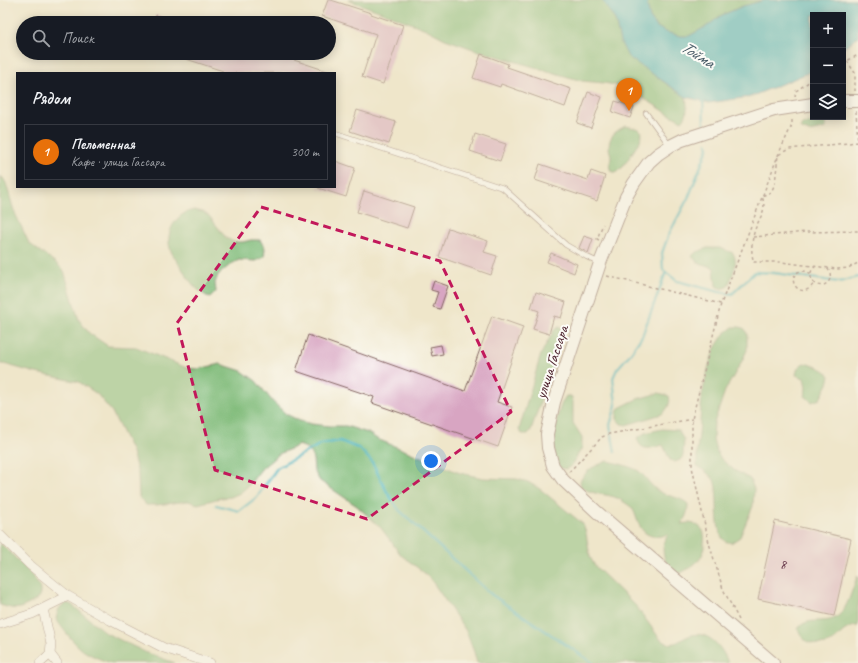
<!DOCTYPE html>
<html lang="ru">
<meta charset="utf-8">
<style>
body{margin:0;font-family:Caveat,sans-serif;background:#242831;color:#f1f3f6}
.controls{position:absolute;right:12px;top:12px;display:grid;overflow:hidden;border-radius:0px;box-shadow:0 2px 10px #0003}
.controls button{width:36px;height:36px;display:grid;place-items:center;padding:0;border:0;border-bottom:1px solid #363941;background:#171b24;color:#f1f3f6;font:20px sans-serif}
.you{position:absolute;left:431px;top:461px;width:14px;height:14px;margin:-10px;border:3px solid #fff;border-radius:50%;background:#1a73e8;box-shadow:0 0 0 6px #1a73e833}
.badge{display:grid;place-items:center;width:26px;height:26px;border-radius:50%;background:#db2777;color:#fff;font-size:13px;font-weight:700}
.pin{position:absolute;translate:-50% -33px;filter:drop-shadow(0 1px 2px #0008)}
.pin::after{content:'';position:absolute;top:21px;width:14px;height:12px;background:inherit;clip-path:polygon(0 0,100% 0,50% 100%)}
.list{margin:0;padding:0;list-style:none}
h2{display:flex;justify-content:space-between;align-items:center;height:52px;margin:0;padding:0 16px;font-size:17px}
h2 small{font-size:13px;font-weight:400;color:#9ea1a6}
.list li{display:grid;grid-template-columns:26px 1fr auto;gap:12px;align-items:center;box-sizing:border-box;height:56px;margin:0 8px 8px;padding:0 8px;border:1px solid #363941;border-radius:0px}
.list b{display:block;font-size:15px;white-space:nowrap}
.list p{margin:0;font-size:13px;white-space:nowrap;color:#9ea1a6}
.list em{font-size:13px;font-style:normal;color:#9ea1a6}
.icon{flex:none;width:22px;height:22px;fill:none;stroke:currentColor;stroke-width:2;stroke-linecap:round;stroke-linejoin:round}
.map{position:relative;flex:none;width:858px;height:663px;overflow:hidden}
.search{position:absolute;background:#171b24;box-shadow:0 2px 10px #0003;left:16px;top:16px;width:320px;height:44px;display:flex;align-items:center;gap:10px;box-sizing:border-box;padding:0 14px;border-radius:22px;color:#9ea1a6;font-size:15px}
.panel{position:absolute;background:#171b24;box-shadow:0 2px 10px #0003;left:16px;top:72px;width:320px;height:116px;border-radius:0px}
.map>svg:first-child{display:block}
.forest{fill:#81bc7a;stroke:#666e52}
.water{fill:#41b0bc;stroke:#466874}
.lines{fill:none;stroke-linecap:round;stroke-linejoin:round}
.stream{stroke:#41b0bc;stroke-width:2.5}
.building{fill:#d8a5c2}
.lane-casing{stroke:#846563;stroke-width:6}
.street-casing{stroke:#846563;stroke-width:10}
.secondary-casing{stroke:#846563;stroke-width:14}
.path{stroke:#846563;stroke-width:1.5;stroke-dasharray:3 3;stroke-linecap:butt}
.lane{stroke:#fff;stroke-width:4.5}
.street{stroke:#fff;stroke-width:9}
.secondary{stroke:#fff;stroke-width:12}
.marked{fill:none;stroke:#c2185b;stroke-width:3;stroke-dasharray:8 5;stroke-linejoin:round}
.labels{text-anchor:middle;stroke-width:4;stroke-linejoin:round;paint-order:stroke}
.number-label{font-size:14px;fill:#6e4051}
.street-label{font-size:16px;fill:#4a1f2b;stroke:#fdfcf7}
.water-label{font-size:17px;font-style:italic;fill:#465965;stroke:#fdfcf7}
</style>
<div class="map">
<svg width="858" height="663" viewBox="0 0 858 663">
<rect width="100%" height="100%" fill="#fdfcf7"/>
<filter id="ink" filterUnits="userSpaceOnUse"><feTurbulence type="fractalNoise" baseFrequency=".025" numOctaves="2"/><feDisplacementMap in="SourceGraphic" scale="8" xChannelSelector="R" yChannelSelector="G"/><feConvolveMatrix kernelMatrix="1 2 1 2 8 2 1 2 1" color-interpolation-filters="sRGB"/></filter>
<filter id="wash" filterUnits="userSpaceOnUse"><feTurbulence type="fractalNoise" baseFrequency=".012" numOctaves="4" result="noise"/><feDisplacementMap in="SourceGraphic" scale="16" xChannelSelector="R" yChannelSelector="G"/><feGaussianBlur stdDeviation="0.9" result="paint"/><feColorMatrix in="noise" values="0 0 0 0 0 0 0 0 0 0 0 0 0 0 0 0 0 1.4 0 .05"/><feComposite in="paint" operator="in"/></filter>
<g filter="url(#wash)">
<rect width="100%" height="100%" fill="#efe6ca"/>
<path class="forest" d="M348 0H601L604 2 615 20 620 41 661 80 686 97C687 105 689 114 682 121L667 113 636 93 615 85 604 83 582 81 476 50 445 39 426 29 379 11Z
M648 0H765L743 6 720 16 709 25 689 36H680L666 32 657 27 650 18 647 4Z
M816 122 826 123V128L809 132 800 128 802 124Z
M626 126 639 129 642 132 640 141 623 167 616 172H612C607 166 611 163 611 157 611 154 609 150 609 147 609 135 617 130 626 126Z
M0 176 3 178 6 183 14 211 29 243 38 250 56 263 64 271 79 320 89 333 108 346 136 347 187 368 198 369 220 364 242 371 256 381 273 402 286 414 300 421 311 424 329 426H346L368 433 377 439 460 473 483 478 517 479 528 482 540 489 583 524 586 533 590 557 595 566 636 606 660 639C675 650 679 638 692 635 709 631 723 648 728 663H477L474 652 466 631 434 584 427 575 401 555 381 528 357 506 320 481 314 471 313 459 309 449 299 445 279 454 262 468 248 486 240 493 231 497 220 498 198 504 188 501 157 505H146L139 497 138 474 132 452 112 412 97 394 79 382 36 373 4 364H0Z
M194 210 203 212 210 217 226 238 234 242H243L251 240H260L265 248 264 257 256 261 239 260 231 264 218 275 215 283 216 292 210 298C194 289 190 281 181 267 177 261 173 256 171 251 165 237 172 220 185 213 188 211 191 211 194 210Z
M707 248H720L733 253C739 263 732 276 728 286 723 289 721 289 716 286L714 268 697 262 692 256 695 253Z
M559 327 564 331 563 336 531 430 528 434H522L519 430 541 354 554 330Z
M733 327H740L745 329 747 334V350L742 361 725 391 714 423 713 439 716 450 721 459 734 470 750 479 754 489 753 506 740 537 731 543C729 542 726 542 725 541 713 532 720 494 714 480 710 474 703 470 697 466V451L699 434 702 395 709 365 715 348 724 334Z
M804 363C812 365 825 368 830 376L828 384 820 399 812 402 805 396 806 387 804 378 796 375C797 368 799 366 804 363Z
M659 393 669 396C671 403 668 409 662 414L626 425 621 424 617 419V413L619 408 637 399Z
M566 396H571L573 401V423L582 437V448L571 466 566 469 560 468C556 461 553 452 554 444 554 431 558 406 566 396Z
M662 429 678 430 684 440 683 456 680 460 675 462 670 460 663 445C651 448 641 453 637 438L645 433Z
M607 461C614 462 636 468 640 472 647 478 651 487 660 492 669 497 681 497 688 504 688 512 686 518 681 524 684 523 686 523 690 523 702 525 706 532 704 543 704 546 704 550 703 553 699 563 688 569 679 574L674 573C666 564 661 555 664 543 665 540 667 537 668 534 659 538 647 538 641 528 637 522 636 514 632 508 630 506 627 504 624 502 611 492 595 497 581 487L580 481C589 467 592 468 607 461Z
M0 543C9 552 39 579 40 590 41 598 35 601 29 604 16 611 14 609 0 605Z
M858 576V626C856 626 854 626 852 627 837 631 836 648 816 644 804 642 803 639 798 629 807 615 826 626 838 616 848 608 852 589 857 577Z
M67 603 72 605 106 633 147 653 175 663H111C102 660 88 655 80 648 71 640 63 629 56 619 58 611 58 606 67 603Z"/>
<path class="water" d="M601 0H648L647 4 650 18 657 27 666 32 680 36H689L709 25 720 16 743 6 765 0H858V37L843 49V15H813V71L750 97 709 103 686 97 628 57 620 41 615 20 604 3Z"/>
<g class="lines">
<path class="stream" d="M703 98 704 124
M707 143 708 148 689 196 669 234 662 253 663 270 677 281 719 292 732 294 755 272 774 273 839 282 858 277
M615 452 610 425 616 405 613 378 617 369 630 354 642 336 666 272
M216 505 239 511 257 497 277 468 321 444 340 441 360 449 372 462 387 492 399 510 492 595 593 663"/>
</g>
<g id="blocks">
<path class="building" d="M328 0H331L371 13V14L403 25 383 84 362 77 376 34 322 16Z
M156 15 177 22V23H154Z
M171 53H296L294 60 330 72V73H222L223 71 171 54Z
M481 54 508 64 507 67 571 89 565 107 501 84 500 87 473 78Z
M588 92 602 97 591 128 577 123Z
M615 101 634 107 630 118 612 112Z
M357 110 396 122 389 144 350 131Z
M475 134 506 144 500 161 470 151Z
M335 161 355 168 346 197 318 188V187H335Z
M540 164 588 180 591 171 605 176 597 201 535 180Z
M364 191 414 207 407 228 357 212Z
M448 228 488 241 484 252 497 256 491 275 439 257Z
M584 236 593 239 588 253 579 248Z
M551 253 577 264 574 273 547 262Z
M434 281 448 286 440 309 433 307 438 292 431 290Z
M536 292 566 302 561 318 554 316 549 334 533 329 539 311 531 308Z
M492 316 523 327 497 402 512 407 498 447 372 403 374 397 296 371 308 335 465 391Z
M441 345 443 354 432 356 430 347Z
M775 521 851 539 834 616 758 599Z"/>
</g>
</g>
<g filter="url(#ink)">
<use href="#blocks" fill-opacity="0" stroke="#846563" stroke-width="1"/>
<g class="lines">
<g class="lane-casing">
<path id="lane" d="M646 113 670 146
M335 133 503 188 566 245 587 257 600 263"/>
</g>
<g class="street-casing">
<path id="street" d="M0 535 30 565 68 596 110 620 164 648 210 663
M0 624 32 614 68 596
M50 654 57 663
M40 663 50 654 51 644 43 609"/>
</g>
<g class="secondary-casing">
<path id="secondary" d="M843 101H858
M773 663 597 512 563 480 553 466 548 448 547 434 554 402 600 263 626 197 634 183 649 162 658 154 670 146 682 140 774 110 813 104"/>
</g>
<path class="path" d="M847 61 855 73V91
M843 63 858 55
M795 97 796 91 813 79
M856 111 858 143
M858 142 789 149 778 155 775 184 771 192 762 196C767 210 761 215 756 227 752 236 750 253 754 262H781L796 264 837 269 848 268 858 263
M753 237 807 232 858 231
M599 240 597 239 603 224
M816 266C812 269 810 272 811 277 813 292 838 286 828 268
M811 274C807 271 803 270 798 272 785 280 802 302 814 283
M607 276 721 304
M569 472 602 437 609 434 692 419
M739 620 723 589 709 543 692 467V419L721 304 779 153 792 125V117"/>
<use href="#lane" class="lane"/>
<use href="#street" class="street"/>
<use href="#secondary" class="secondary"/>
</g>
</g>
<path d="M0 0H858V663H0ZM261 207 440 261 511 412 367 519 215 470 177 323Z" fill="#efe6ca" fill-opacity=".55" fill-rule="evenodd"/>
<path class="marked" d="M261 207 440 261 511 412 367 519 215 470 177 323Z"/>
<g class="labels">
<g class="number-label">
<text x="783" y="569">8</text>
</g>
<g class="street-label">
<text transform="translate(551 362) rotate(-72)" y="6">улица Гассара</text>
</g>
<g class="water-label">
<text transform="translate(698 54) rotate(32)" y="6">Тойма</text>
</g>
</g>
</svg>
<div class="controls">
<button>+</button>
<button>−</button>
<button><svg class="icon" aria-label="layers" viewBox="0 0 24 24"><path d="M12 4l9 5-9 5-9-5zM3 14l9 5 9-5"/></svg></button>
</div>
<div class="you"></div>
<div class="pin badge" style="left:629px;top:111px;background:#e8710a">1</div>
<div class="search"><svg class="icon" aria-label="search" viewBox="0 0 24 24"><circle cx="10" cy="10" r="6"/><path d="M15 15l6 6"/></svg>Поиск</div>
<section class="panel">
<h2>Рядом<small></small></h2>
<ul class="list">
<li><span class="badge" style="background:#e8710a">1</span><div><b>Пельменная</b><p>Кафе · улица Гассара</p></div><em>300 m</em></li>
</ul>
</section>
</div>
